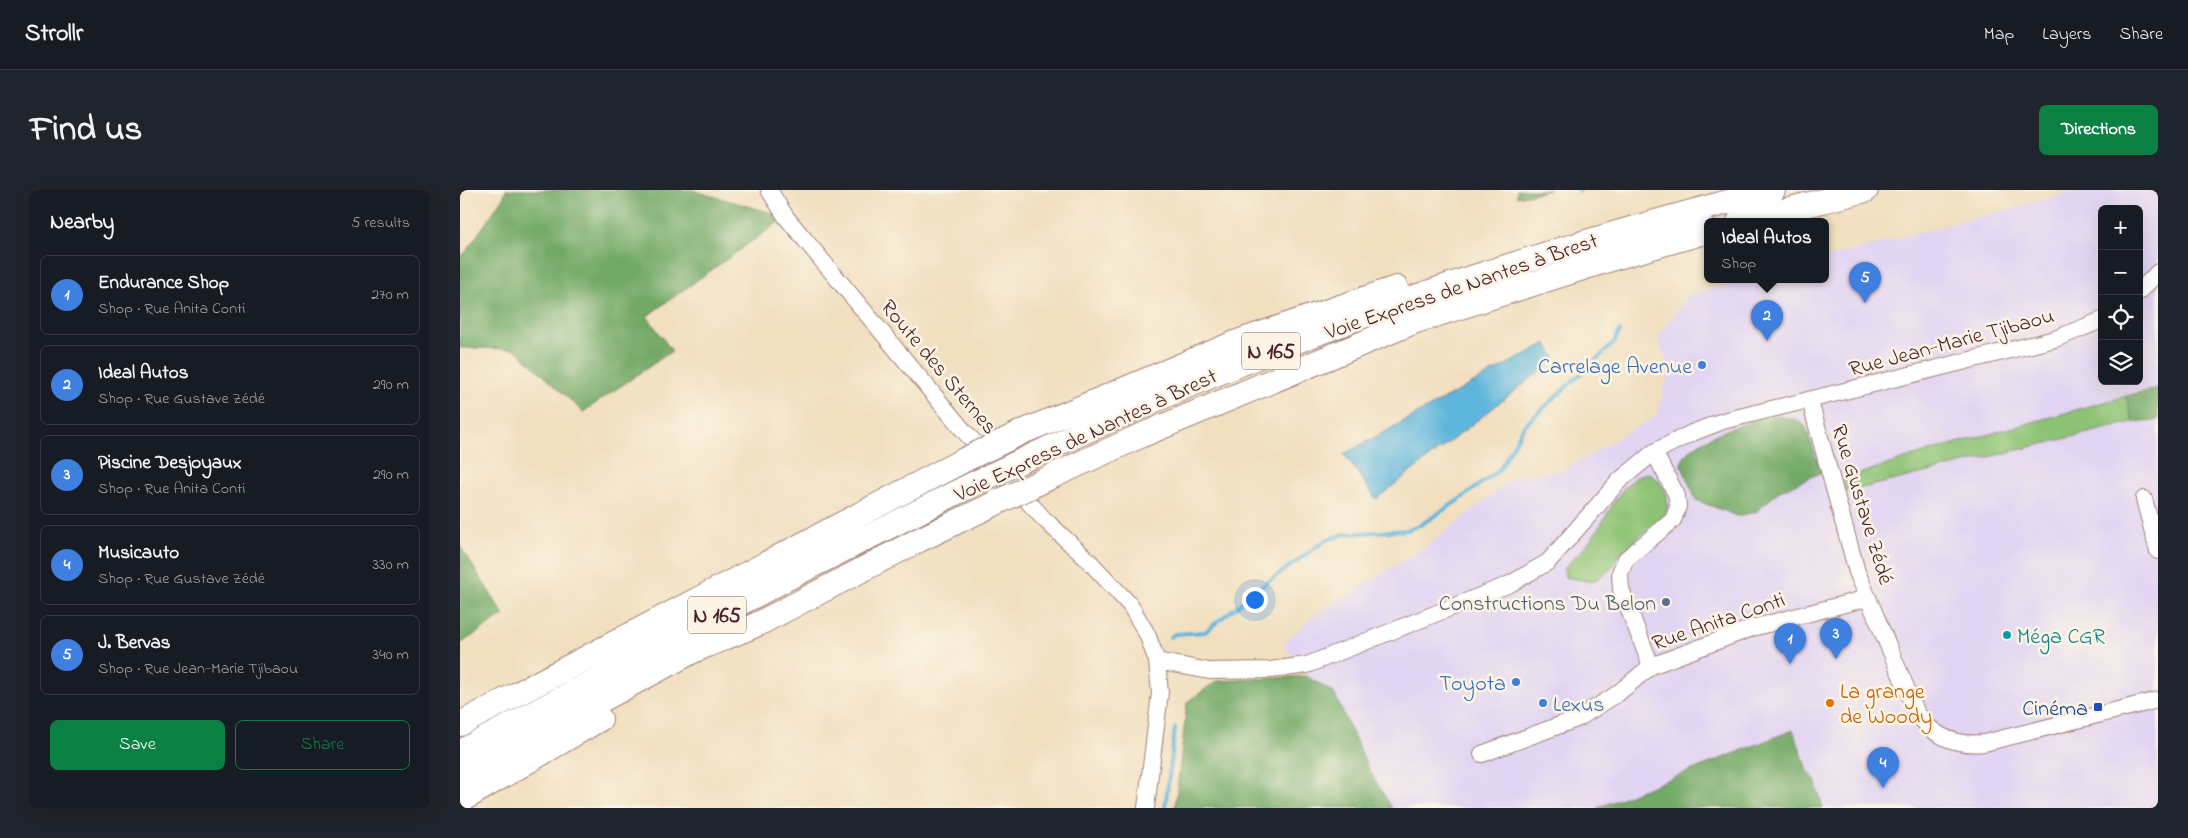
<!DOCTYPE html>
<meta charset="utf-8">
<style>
body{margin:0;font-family:"Indie Flower",sans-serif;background:#20242c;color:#f1f3f6}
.controls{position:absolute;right:15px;top:15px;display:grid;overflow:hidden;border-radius:8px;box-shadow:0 5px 20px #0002}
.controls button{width:45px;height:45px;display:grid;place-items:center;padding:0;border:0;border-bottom:1px solid #363941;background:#171b24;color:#f1f3f6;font:25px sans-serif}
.you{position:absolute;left:794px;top:409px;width:18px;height:18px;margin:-12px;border:4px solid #fff;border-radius:50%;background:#1a73e8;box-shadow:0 0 0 8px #1a73e833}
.badge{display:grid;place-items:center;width:32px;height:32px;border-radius:50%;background:#0b8043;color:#fff;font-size:16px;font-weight:700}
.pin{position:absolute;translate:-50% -41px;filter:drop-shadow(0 1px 2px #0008)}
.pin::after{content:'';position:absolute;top:26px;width:18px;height:15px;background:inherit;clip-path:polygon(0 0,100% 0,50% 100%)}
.popup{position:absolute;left:1244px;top:28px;width:125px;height:65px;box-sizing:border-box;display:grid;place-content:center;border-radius:8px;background:#171b24;filter:drop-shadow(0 1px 4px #0005);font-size:16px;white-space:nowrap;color:#9ea1a6}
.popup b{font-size:19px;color:#f1f3f6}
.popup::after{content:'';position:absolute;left:50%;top:100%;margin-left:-10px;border:10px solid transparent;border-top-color:#171b24}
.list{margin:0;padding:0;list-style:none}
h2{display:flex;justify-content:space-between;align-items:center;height:65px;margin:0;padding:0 20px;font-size:21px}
h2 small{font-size:16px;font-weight:400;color:#9ea1a6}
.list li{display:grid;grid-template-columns:32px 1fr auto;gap:15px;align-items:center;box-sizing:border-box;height:80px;margin:0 10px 10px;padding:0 10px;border:1px solid #363941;border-radius:8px}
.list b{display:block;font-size:19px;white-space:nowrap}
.list p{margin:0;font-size:16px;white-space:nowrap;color:#9ea1a6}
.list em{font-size:16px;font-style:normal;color:#9ea1a6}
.actions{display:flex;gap:10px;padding:15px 20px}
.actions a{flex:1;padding:11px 0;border:1px solid #0b8043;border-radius:8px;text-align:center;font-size:18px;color:#0b8043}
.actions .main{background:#0b8043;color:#fff}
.icon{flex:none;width:28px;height:28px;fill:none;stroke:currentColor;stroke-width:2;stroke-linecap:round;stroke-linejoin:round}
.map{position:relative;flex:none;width:1698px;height:618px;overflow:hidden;border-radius:8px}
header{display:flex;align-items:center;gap:30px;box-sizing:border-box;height:70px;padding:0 25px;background:#171b24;border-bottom:1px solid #363941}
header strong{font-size:24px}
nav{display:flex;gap:28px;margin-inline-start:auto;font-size:18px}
.intro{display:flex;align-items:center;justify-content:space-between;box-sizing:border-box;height:120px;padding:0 30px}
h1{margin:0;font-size:35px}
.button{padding:12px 22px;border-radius:8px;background:#0b8043;color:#fff;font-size:18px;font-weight:700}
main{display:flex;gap:30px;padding:0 30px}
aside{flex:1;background:#171b24;border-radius:8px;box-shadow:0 5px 20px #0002}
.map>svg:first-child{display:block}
.built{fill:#e2d4f3;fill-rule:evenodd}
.green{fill:#8dc375;stroke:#6c7150}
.forest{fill:#72a966;stroke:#5e6448}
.water{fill:#5fb6dc;stroke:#546a84}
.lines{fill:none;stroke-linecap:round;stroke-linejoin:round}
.stream{stroke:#5fb6dc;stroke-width:4}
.minor-casing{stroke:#9e7f75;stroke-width:18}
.highway-casing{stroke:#9e7f75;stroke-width:26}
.minor{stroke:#fff;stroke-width:16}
.highway{stroke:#fff;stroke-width:24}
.highway-bridge-casing{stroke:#9e7f75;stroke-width:26;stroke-linecap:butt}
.highway-bridge{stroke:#fff;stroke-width:24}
.shop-dot{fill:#3f7fe0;stroke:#fcf5e5;stroke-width:2}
.service-dot{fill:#5c6f8a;stroke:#fcf5e5;stroke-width:2}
.culture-dot{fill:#0f9aa8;stroke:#fcf5e5;stroke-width:2}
.food-dot{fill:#e8710a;stroke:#fcf5e5;stroke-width:2}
.transit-dot{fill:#1a4fb4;stroke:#fcf5e5;stroke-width:2}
.labels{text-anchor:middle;stroke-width:5;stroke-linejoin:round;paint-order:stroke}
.shield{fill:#fcf5e5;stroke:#7f5f63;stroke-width:1}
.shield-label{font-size:21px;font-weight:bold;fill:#4a1f2b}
.street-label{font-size:22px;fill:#4a1f2b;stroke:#fcf5e5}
.shop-label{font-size:22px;fill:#366cbe;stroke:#fcf5e5;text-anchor:end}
.service-label{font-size:22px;fill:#4e5e75;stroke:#fcf5e5;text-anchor:end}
.culture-label{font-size:22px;fill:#0d838f;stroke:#fcf5e5;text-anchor:start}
.food-label{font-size:22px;fill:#c56008;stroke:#fcf5e5;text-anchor:start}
.transit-label{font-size:22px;fill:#164399;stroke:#fcf5e5;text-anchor:end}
</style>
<header>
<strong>Strollr</strong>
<nav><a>Map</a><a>Layers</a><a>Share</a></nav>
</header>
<div class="intro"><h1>Find us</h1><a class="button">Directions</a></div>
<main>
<aside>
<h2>Nearby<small>5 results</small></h2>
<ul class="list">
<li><span class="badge" style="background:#3f7fe0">1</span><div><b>Endurance Shop</b><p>Shop · Rue Anita Conti</p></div><em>270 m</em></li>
<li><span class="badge" style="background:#3f7fe0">2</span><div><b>Ideal Autos</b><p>Shop · Rue Gustave Zédé</p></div><em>290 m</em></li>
<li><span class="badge" style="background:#3f7fe0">3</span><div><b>Piscine Desjoyaux</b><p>Shop · Rue Anita Conti</p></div><em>290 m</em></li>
<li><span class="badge" style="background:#3f7fe0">4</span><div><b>Musicauto</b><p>Shop · Rue Gustave Zédé</p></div><em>330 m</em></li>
<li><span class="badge" style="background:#3f7fe0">5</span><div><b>J. Bervas</b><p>Shop · Rue Jean-Marie Tjibaou</p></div><em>340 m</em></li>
</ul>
<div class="actions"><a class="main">Save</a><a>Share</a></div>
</aside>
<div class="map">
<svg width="1698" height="618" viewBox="0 0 1698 618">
<rect width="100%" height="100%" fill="#fcf5e5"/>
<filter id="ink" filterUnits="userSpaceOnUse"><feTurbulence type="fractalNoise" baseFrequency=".02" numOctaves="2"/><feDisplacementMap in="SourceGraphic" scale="10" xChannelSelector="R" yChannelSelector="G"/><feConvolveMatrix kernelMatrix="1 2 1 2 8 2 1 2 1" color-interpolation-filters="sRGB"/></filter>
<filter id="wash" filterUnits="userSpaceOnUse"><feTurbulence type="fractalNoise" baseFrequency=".0096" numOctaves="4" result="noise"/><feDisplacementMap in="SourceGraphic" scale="20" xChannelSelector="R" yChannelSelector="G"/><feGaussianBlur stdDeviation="1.12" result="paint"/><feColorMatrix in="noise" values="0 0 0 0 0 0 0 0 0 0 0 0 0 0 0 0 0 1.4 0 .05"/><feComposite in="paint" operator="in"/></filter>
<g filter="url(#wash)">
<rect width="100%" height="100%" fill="#f1dfbf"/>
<path class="built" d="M1619 0H1698V198L1666 206 1673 232 1698 230V618H1363L1355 590 1348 581 1333 541 1137 618H932L910 582 874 503 846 486 823 454 856 424 967 356 1054 287 1104 280 1197 225 1209 179 1197 147 1229 105 1287 90H1366V68ZM1642 19H1679V191H1642Z"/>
<path class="green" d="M1666 206 1673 232 1386 302 1383 289 1479 258Z
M1189 283C1203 293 1211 305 1206 323L1159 364 1152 378 1133 392 1105 387 1104 378C1113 369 1123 360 1131 349 1148 329 1160 287 1189 283Z"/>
<path class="forest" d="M46 0H232L326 27 187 126 212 161 123 222 55 159 0 158V66L5 63 43 8Z
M1057 0H1090L1057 7Z
M1698 198V230L1673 232 1666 206Z
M1315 225 1335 229 1345 236 1362 282 1318 302 1296 322 1277 326 1236 310 1221 274C1229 247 1290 232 1315 225Z
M0 356 44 425 0 454Z
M846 486 874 503 910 582 932 618H715L727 512 757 491Z
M1333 540 1348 581 1355 590 1363 618H1137Z"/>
<path class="water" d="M1086 153 1096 169 916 309 884 264Z"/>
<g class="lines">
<path class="stream" d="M1119 2 1120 0
M710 447 715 444 745 442 798 399 866 350 885 344 948 340 962 334 1002 308 1039 280 1064 236 1153 154 1160 141
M705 618 715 538"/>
</g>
</g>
<g filter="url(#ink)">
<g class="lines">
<g class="minor-casing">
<path id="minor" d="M309 0 326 27 504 241 583 328 629 371 670 415 687 444 697 471 700 503 686 618
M1679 102 1698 82
M1350 211 1397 382 1456 521C1471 546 1495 556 1524 553L1698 510
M1684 309 1698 361
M697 471 749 481 810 480 847 475 1050 394 1088 372 1159 291 1194 262 1232 243 1263 231 1595 149 1642 130
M1191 476 1161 399 1160 383 1166 369 1213 330 1218 317 1217 306 1194 262
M1022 564 1119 528 1157 504 1191 476 1292 438 1408 408"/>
</g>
<g class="highway-casing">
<path id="highway" d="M1279 32 1406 0
M560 243 777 152 936 98
M576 264C731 191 889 126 1052 75 1138 47 1226 23 1313 0
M595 285 680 246 956 131 1154 68 1248 41
M0 534 502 271
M0 562 326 389 517 292
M0 586 233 461 298 434 459 350 538 312
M0 611 140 529"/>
</g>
<use href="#minor" class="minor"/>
<use href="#highway" class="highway"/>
<g class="highway-bridge-casing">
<path id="highway-bridge" d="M502 271 560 243
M517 292 576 264
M538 312 595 285"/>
</g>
<use href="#highway-bridge" class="highway-bridge"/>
</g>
</g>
<g class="shop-dot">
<circle cx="1242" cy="175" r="5"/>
<circle cx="1056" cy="492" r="5"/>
<circle cx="1083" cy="513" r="5"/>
</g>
<circle class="service-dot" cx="1206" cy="412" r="5"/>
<circle class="culture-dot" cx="1547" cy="445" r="5"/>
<circle class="food-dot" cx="1370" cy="513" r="5"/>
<rect class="transit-dot" x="1633" y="512" width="10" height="10" rx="2.5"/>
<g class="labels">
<g class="shield">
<rect x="782" y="142.5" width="58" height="37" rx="4"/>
<rect x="228" y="406.5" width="58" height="37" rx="4"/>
</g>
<g class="shield-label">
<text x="811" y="168">N 165</text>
<text x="257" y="432">N 165</text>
</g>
<g class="street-label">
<text transform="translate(1001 95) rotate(-19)" y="8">Voie Express de Nantes à Brest</text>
<text transform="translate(1491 151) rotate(-15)" y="8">Rue Jean-Marie Tjibaou</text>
<text transform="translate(480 176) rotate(50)" y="8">Route des Sternes</text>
<text transform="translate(625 244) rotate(-25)" y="8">Voie Express de Nantes à Brest</text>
<text transform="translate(1404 314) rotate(73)" y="8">Rue Gustave Zédé</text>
<text transform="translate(1258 430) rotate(-19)" y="8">Rue Anita Conti</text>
</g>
<g class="shop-label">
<text x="1232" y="183">Carrelage Avenue</text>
<text x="1046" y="500">Toyota</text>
<text x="1093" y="521" text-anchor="start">Lexus</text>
</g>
<g class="service-label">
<text x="1196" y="420">Constructions Du Belon</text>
</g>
<g class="culture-label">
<text x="1557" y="453">Méga CGR</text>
</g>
<g class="food-label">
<text x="1380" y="508">La grange<tspan x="1380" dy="25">de Woody</tspan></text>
</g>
<g class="transit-label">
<text x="1628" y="525">Cinéma</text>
</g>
</g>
</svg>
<div class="controls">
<button>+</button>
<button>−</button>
<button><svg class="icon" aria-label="locate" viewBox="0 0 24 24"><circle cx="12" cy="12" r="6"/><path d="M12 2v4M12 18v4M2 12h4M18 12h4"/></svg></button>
<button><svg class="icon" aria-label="layers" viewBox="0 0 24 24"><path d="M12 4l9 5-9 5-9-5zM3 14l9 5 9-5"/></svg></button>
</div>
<div class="you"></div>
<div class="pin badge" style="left:1330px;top:474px;background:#3f7fe0">1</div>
<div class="pin badge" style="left:1307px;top:151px;background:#3f7fe0">2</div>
<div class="popup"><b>Ideal Autos</b>Shop</div>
<div class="pin badge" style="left:1376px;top:469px;background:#3f7fe0">3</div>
<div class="pin badge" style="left:1423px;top:598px;background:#3f7fe0">4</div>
<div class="pin badge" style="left:1405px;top:113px;background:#3f7fe0">5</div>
</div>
</main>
